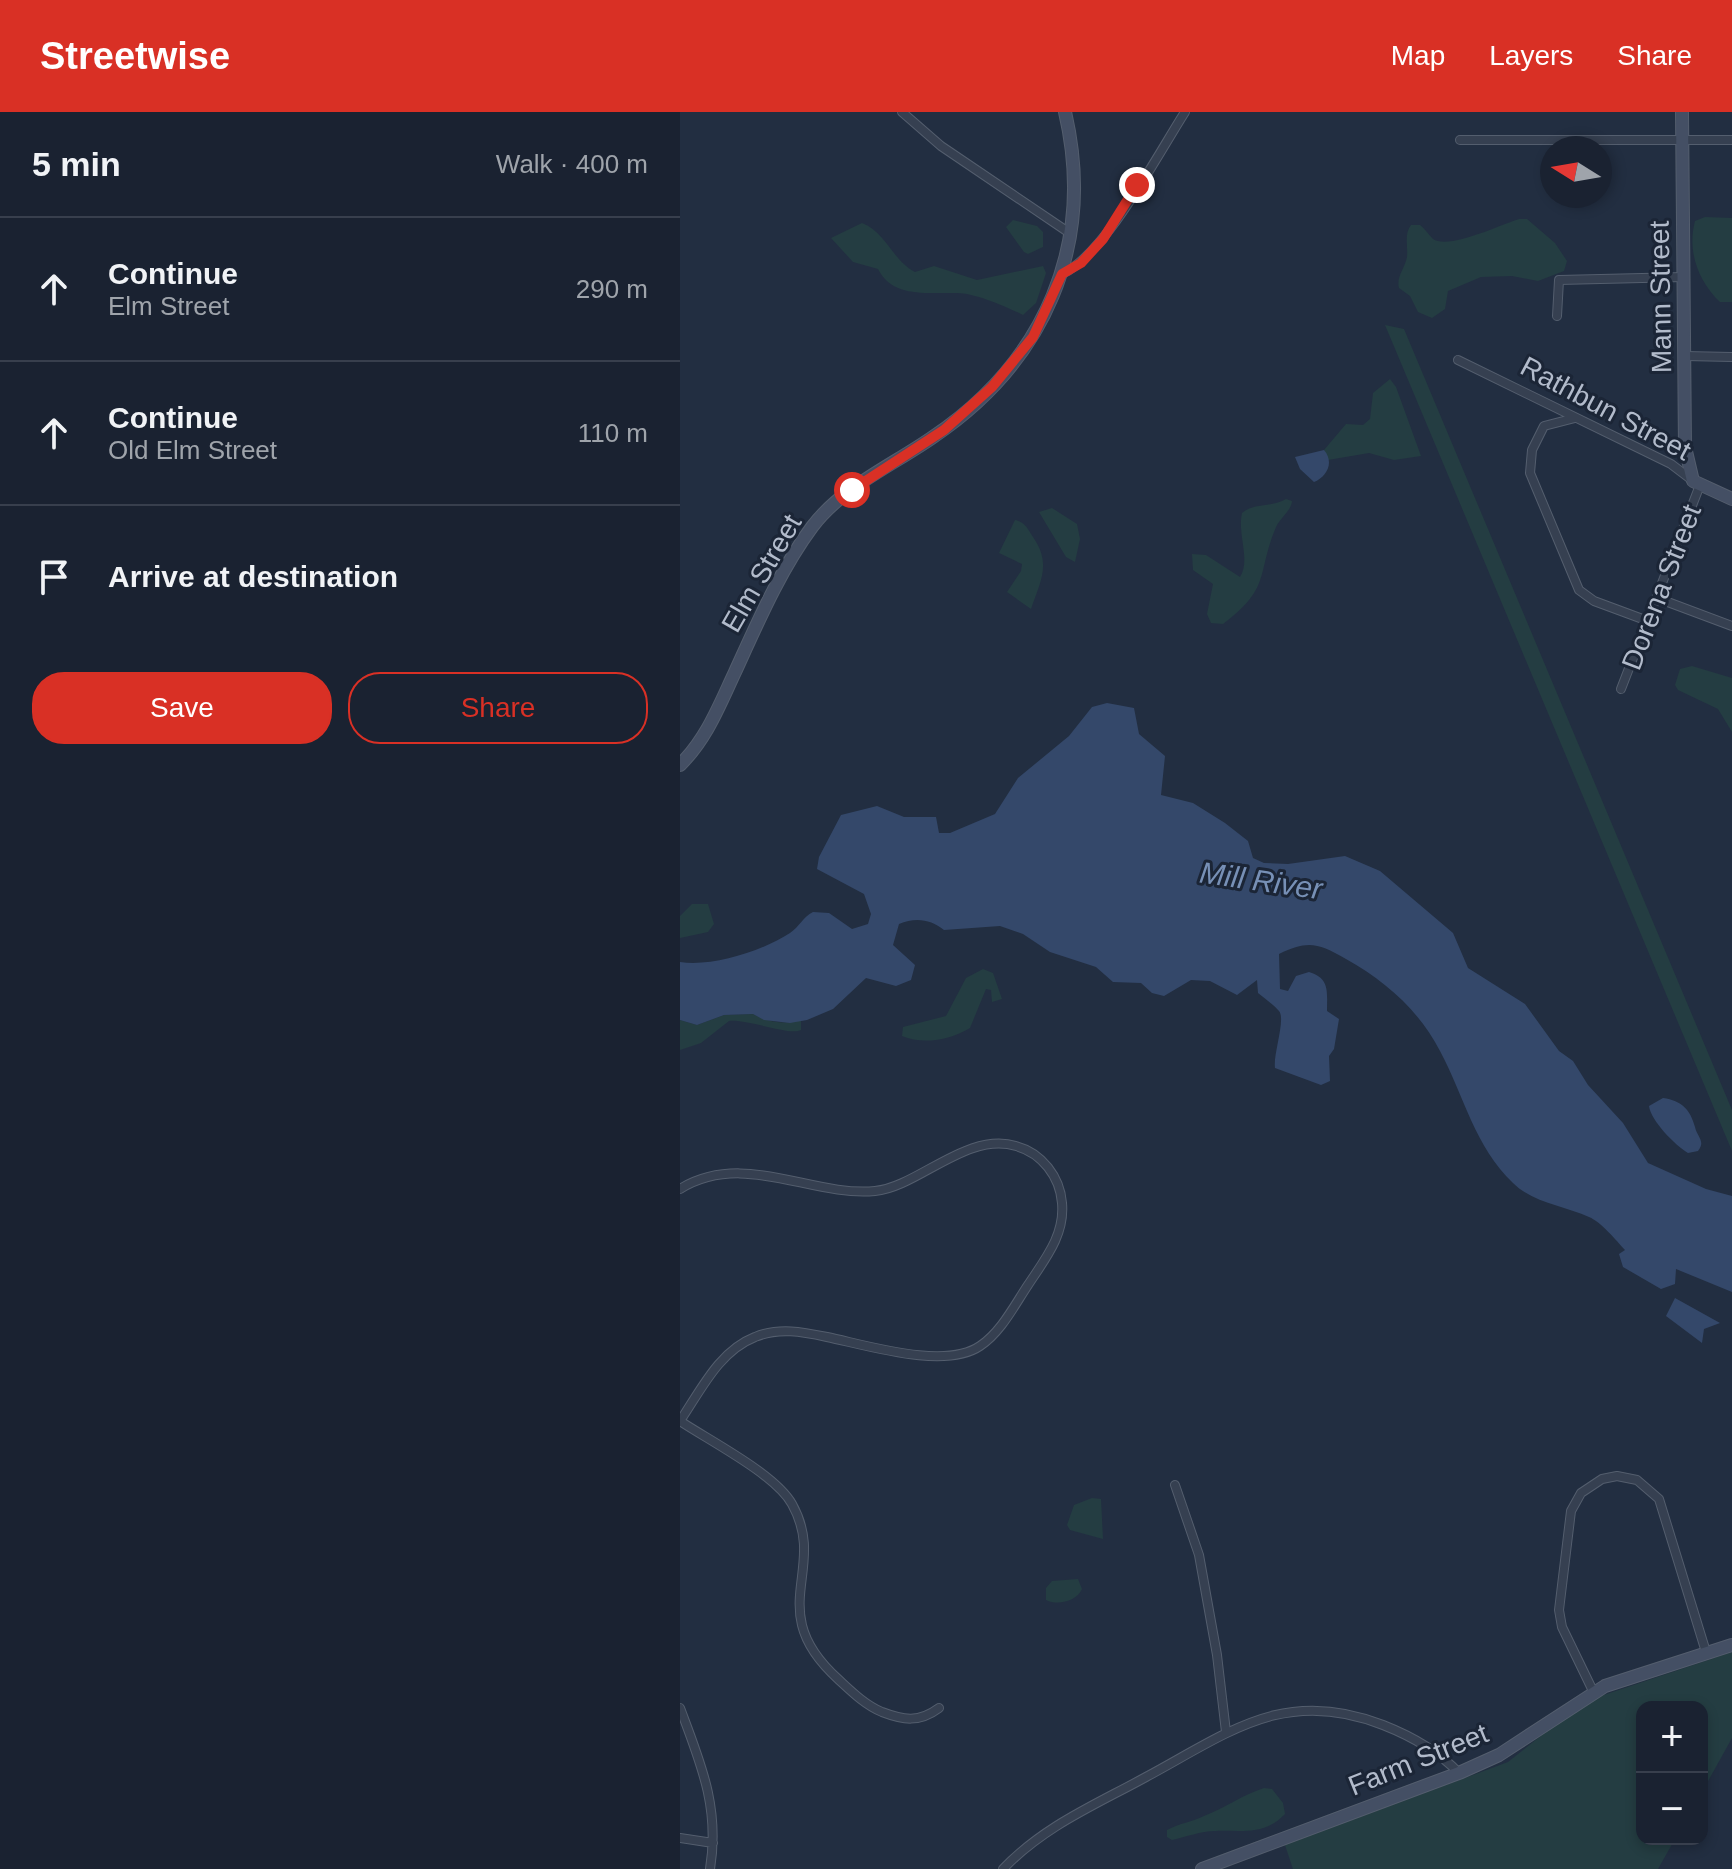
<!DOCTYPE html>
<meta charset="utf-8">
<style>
body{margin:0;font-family:Arial,sans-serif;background:#272f3d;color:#f1f3f6}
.controls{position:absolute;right:24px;bottom:24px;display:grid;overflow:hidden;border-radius:16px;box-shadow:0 4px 12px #0003}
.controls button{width:72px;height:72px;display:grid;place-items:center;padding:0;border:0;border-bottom:2px solid #383f4d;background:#1a2231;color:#f1f3f6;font:40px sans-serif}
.compass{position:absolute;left:860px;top:24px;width:72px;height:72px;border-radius:50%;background:#1a2231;box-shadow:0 4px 12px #0003;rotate:281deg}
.stop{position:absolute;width:24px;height:24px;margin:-18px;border:6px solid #d93025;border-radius:50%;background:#fff}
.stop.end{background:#d93025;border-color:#fff;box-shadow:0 2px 8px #0008}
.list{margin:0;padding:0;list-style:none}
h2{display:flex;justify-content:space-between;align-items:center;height:104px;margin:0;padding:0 32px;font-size:34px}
h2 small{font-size:26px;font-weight:400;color:#9fa4ab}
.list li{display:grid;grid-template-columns:52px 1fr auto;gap:24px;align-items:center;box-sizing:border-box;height:144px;padding:0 32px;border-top:2px solid #383f4d}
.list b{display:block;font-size:30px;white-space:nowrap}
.list p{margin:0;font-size:26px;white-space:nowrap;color:#9fa4ab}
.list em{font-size:26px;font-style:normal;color:#9fa4ab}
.actions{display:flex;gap:16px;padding:24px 32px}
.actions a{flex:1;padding:18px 0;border:2px solid #d93025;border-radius:32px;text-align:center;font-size:28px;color:#d93025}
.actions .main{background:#d93025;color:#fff}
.icon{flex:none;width:44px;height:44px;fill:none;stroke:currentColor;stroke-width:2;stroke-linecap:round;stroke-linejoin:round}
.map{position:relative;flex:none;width:1052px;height:1757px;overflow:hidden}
header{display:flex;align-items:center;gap:48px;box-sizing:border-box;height:112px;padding:0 40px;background:#d93025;color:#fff}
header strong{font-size:38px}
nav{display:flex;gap:44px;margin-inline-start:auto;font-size:28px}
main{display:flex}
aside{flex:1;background:#1a2231}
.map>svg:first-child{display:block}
.green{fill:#243d42}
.water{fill:#34486a}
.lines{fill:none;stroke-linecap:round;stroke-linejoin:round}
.street-casing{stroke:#545e6e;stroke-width:10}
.secondary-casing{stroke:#545e6e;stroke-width:14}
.street{stroke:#364051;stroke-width:8}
.secondary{stroke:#444f64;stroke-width:12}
.route{stroke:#d93025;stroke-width:10}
.labels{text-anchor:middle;stroke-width:6;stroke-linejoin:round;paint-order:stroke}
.street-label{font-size:28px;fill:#b2bbcb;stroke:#1b2536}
.water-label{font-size:30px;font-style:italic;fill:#7790b6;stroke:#1b2536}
</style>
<header>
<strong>Streetwise</strong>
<nav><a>Map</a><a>Layers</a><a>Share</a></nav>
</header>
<main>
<aside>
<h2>5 min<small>Walk · 400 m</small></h2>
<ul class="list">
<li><svg class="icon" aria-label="ahead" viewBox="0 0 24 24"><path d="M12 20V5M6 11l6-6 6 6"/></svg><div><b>Continue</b><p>Elm Street</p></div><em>290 m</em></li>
<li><svg class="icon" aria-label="ahead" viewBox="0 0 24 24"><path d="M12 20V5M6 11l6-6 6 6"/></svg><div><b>Continue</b><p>Old Elm Street</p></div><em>110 m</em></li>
<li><svg class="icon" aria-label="arrive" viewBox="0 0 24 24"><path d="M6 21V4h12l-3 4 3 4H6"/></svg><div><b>Arrive at destination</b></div></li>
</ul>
<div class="actions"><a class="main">Save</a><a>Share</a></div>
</aside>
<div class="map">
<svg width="1052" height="1757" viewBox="0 0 1052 1757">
<rect width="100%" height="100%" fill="#222e41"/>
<path class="green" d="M1025 105 1052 106V190H1040C1018 169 1007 139 1015 109Z
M839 107H847L875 131 887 149 884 159 858 169 832 164 801 165 768 179 765 197 752 206 738 200 730 184 719 176C716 165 725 156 727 145 728 133 724 122 731 113H740C745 117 749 123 753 127 769 138 822 112 839 107Z
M333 108 357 114 363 120V135L348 142 344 140 326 115Z
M182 111C207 121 211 147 235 160L254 154 297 168 363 154 366 161 356 191 343 203C327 195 295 181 277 181 249 180 213 187 198 157L173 150 151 126Z
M705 213 724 217 1052 998V1039Z
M710 267 716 275 741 344 714 348 689 341 648 348 644 338 666 312 683 313 690 307 693 281Z
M606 387 612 389C611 399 601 405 596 415 576 463 592 475 543 512L531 511 527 502 533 472 513 458 512 442 526 443 560 465C571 448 557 422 562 401 575 390 591 396 606 387Z
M372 396 397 412 400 427 395 450 386 445 359 400Z
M335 408C345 410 348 417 353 425 372 452 360 470 351 497L327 480 341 459 342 452 319 441Z
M1012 554 1052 566V620L1038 597 998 578 995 573 1000 557Z
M12 792H28L34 812 28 820 0 826V804Z
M303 857 313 861 322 887 312 890 311 878 306 877 290 916C270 928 243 933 222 924L223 915 266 904 286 866Z
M73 902C88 910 104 913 121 908V918C110 924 68 907 49 909L21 931 0 938V908L17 913 44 903Z
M412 1386 421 1387 423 1427 390 1418 387 1413 394 1393Z
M398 1467 402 1477C397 1489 378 1494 366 1488V1476L372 1469Z
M1052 1540V1626L1022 1680V1595H962V1727H995L978 1757H613L605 1733 828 1650 887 1603 918 1585Z
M584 1676 592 1677 603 1691 605 1702C584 1724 562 1718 535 1719 521 1719 506 1725 492 1728L487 1725V1718C500 1711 512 1710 524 1704 545 1696 562 1683 584 1676Z"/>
<path class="water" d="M644 338C655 351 646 365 634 370L620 357 615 345Z
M427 591 454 596 459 622 485 644 481 683 513 691 545 711 568 729 573 746 584 751 608 752 665 744 700 759 773 821 788 856 845 892 879 939 893 949 908 973 943 1011 968 1051 1026 1077 1052 1084V1180L996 1157 995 1172 981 1177 943 1155 939 1142 945 1138C936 1128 921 1110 909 1105 885 1094 853 1091 833 1071 795 1035 784 984 760 939 738 897 705 869 666 847 638 831 628 828 599 842L600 877 608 879 616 864 629 860C650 866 647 880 647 899L659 907 654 937 649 944 650 969 641 973 595 956C593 942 606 907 599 899 593 892 585 887 578 881L577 868 557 883 530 869 511 868 484 884 472 881 461 871 433 870 416 855 370 840 343 822 320 814 264 818C251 807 235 805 219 812L213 833 235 853 231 868 216 874 186 866 153 897 127 908 110 911 84 908 73 902 44 903 17 913 0 908V850C33 855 82 839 110 821 119 815 123 805 133 800L149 801 172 817 188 812 191 802 184 782 137 757 139 745 161 703 197 694 224 705H256L259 721H270L315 702 338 666 389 624 412 595Z
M983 986C1002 989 1010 997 1015 1015 1017 1025 1026 1029 1018 1039L1008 1041C995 1033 971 1009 969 994Z
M995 1186 1040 1211 1024 1217 1022 1231 986 1204Z"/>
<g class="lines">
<g class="street-casing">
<path id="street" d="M222 0 261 34 391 122
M780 28H1052
M382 162C425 143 478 42 505 0
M877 204 879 168 1004 165
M1005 244 1052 245
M778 248 991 352 1012 368
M895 306 864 314 852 338 850 361 899 478 914 489 968 509
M977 486 1052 514
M941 577 1020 373
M0 1077C64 1038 130 1085 195 1079 238 1075 287 1019 336 1034 362 1041 380 1065 382 1091 385 1123 365 1147 348 1173 334 1194 321 1220 300 1234 265 1258 186 1233 147 1225 123 1220 99 1215 75 1225 39 1239 21 1278 0 1309 30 1329 95 1362 112 1392 149 1458 82 1498 158 1567 171 1579 185 1593 202 1600 223 1608 239 1611 259 1596
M495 1373 519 1443 537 1543 546 1620
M913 1579 882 1515 879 1498 891 1399 901 1381 922 1367 937 1364 957 1368 979 1387 1026 1540
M0 1596C21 1652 40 1696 30 1757
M0 1726 33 1731
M323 1757C364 1714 415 1693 466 1665 548 1621 605 1574 703 1613 731 1624 758 1639 779 1661"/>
</g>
<g class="secondary-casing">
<path id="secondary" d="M1002 0 1005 335 1013 369 1052 387
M0 653C27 626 39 594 55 560 77 512 100 458 132 415 162 375 213 353 253 325 365 249 416 133 385 0
M522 1757 779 1661 819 1643 925 1574 1052 1533"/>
</g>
<use href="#street" class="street"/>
<use href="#secondary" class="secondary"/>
</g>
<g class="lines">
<path class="route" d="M172 378 264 318 312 275 353 225 382 162 401 151 423 127 457 73"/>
</g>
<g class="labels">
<g class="street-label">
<text transform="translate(980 185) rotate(-91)" y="10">Mann Street</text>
<text transform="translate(926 296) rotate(28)" y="10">Rathbun Street</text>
<text transform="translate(81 461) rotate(-60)" y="10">Elm Street</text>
<text transform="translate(981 475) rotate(-69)" y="10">Dorena Street</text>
<text transform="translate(738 1647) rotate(-22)" y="10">Farm Street</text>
</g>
<g class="water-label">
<text transform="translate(581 769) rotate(8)" y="10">Mill River</text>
</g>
</g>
</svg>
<div class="controls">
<button>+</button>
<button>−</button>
</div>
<svg class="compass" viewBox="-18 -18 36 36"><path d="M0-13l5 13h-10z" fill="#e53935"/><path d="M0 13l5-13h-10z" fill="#9fa4ab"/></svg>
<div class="stop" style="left:172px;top:378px"></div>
<div class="stop end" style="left:457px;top:73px"></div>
</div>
</main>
